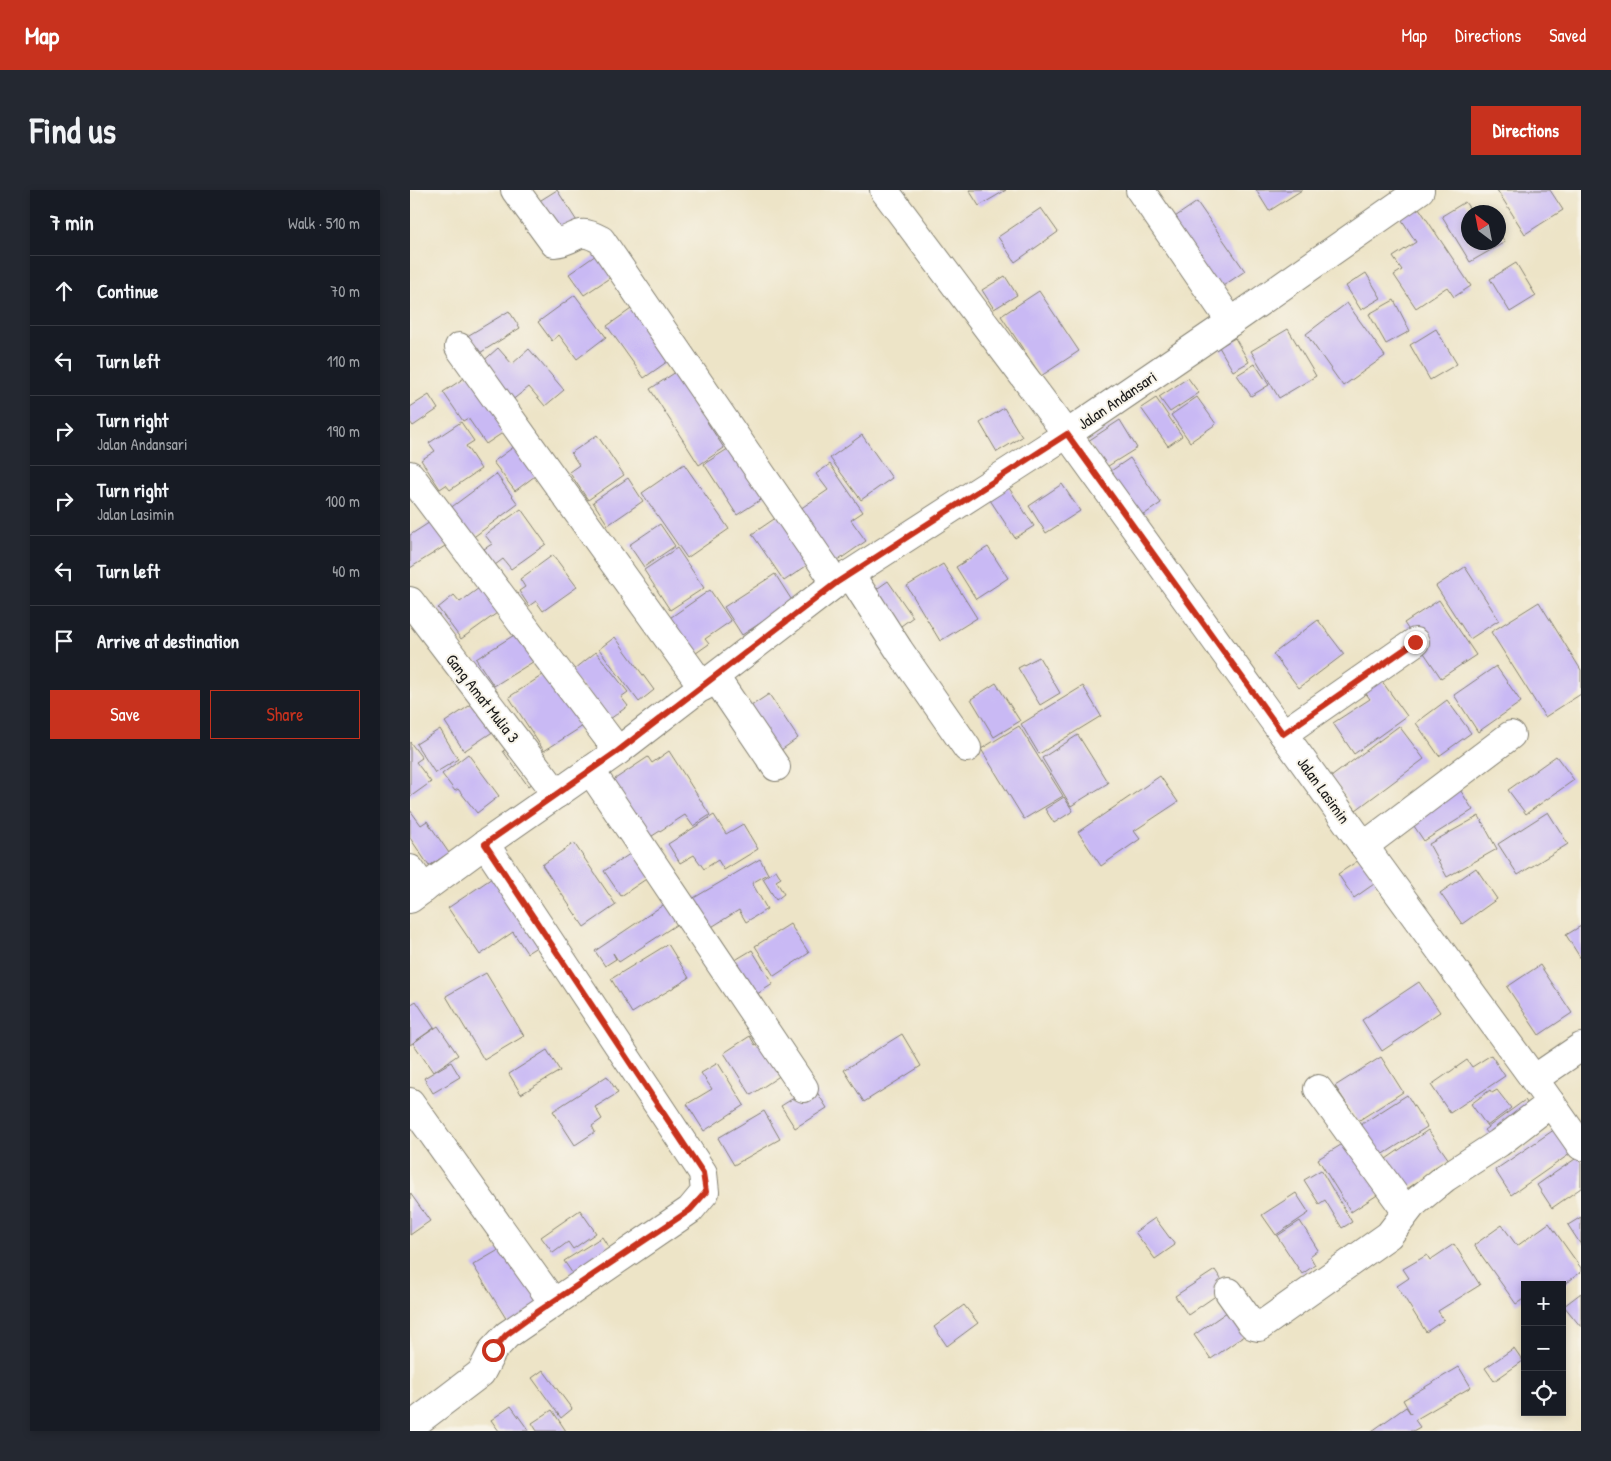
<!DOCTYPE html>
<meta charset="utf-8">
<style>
body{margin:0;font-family:"Patrick Hand",sans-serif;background:#242831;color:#f1f3f6}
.controls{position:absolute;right:15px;bottom:15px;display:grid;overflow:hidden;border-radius:0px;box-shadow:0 2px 8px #0003}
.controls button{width:45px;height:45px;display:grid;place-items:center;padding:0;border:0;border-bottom:1px solid #363941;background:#171b24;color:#f1f3f6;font:25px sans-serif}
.compass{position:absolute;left:1051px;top:15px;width:45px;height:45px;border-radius:50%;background:#171b24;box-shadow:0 2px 8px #0003;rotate:328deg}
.stop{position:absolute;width:15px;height:15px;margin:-11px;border:4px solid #c8321e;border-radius:50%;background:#fff}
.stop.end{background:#c8321e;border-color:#fff;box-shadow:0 1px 5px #0008}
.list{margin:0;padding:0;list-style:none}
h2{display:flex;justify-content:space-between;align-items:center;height:65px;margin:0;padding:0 20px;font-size:21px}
h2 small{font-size:16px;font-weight:400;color:#9ea1a6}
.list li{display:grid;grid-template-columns:32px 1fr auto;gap:15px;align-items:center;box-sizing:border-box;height:70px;padding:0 20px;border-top:1px solid #363941}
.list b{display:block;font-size:19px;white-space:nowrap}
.list p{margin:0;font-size:16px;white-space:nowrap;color:#9ea1a6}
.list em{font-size:16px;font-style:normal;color:#9ea1a6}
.actions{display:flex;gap:10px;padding:15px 20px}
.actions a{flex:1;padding:11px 0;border:1px solid #c8321e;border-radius:0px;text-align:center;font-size:18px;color:#c8321e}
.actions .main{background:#c8321e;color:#fff}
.icon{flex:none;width:28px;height:28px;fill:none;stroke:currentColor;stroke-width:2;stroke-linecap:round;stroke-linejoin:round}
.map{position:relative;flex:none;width:1171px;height:1241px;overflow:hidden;border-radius:0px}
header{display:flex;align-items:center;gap:30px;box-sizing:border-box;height:70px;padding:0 25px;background:#c8321e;color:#fff}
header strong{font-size:24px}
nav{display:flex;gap:28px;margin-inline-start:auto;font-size:18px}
.intro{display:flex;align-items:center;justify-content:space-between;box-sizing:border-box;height:120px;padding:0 30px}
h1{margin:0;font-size:35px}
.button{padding:12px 22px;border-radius:0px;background:#c8321e;color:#fff;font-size:18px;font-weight:700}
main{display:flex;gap:30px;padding:0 30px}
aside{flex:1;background:#171b24;border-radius:0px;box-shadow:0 2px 8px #0003}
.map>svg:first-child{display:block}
.building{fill:#c9b9f4}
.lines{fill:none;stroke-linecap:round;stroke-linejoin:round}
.minor-casing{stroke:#848072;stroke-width:30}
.tertiary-casing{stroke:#848072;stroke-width:30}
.minor{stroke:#fff;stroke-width:28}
.tertiary{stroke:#fff;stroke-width:28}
.route{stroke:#c8321e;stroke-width:6}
.labels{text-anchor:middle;stroke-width:4;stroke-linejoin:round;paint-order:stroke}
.street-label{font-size:16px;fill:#1c1c1c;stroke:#f7f3e8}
</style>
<header>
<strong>Map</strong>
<nav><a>Map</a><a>Directions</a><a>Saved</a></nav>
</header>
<div class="intro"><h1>Find us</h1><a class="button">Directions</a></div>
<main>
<aside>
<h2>7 min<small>Walk · 510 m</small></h2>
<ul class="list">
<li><svg class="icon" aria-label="ahead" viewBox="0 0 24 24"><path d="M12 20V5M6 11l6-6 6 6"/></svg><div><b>Continue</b></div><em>70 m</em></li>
<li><svg class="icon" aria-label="left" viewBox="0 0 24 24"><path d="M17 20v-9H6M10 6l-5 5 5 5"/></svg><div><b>Turn left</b></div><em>110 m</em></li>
<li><svg class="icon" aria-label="right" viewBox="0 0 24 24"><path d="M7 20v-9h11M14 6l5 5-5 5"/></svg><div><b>Turn right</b><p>Jalan Andansari</p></div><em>190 m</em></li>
<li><svg class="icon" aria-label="right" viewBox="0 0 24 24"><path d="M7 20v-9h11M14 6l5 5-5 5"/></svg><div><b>Turn right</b><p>Jalan Lasimin</p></div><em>100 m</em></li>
<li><svg class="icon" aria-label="left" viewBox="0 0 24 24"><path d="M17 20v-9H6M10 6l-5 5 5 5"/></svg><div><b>Turn left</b></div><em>40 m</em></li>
<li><svg class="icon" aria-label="arrive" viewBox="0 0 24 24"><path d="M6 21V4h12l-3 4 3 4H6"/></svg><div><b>Arrive at destination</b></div></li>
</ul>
<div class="actions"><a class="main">Save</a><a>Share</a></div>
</aside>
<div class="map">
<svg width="1171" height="1241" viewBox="0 0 1171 1241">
<rect width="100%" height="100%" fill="#f7f3e8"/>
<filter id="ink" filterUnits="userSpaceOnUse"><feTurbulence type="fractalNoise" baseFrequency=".02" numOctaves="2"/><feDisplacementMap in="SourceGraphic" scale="10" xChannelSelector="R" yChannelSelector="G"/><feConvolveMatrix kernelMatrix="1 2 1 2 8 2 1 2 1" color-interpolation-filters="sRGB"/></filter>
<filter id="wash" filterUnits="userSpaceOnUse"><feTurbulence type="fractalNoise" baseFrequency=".0096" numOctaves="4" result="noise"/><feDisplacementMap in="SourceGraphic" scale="20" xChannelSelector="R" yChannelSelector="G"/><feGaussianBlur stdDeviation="1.12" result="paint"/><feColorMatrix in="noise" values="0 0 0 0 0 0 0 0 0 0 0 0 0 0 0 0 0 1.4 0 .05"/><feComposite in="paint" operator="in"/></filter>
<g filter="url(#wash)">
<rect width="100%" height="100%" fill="#ede4c7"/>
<g id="blocks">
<path class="building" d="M147 0 170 36 153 46 123 15Z
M559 0H596L569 16Z
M846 0H892L859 21Z
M1087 0H1140L1153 20 1115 44Z
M787 12 835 81 807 100 759 31Z
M1005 12 1061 96 1044 107 1037 97 1006 118 984 85 992 80 983 67 1006 52 988 24Z
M1055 12 1062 22H1058V52H1088V42L1095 52 1060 72 1032 26Z
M631 18 648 42 605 72 588 47Z
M189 63 204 85 174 105 159 84Z
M1106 73 1126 106 1100 122 1080 89Z
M956 83 971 108 951 120 936 96Z
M595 86 607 105 584 119 572 100Z
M629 101 669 161 631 186 591 126Z
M165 105 196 147 167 169 149 145 142 151 128 132Z
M984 110 1000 141 976 154 959 124Z
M937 113 975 166 933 196 896 144Z
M224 117 261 169 234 188 197 136Z
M99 121 110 138 65 166 54 148Z
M878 139 906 186 869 208 841 161Z
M1026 139 1047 174 1020 190 1000 155Z
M825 148 839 172 823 181 809 157Z
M88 158 102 174 119 159 154 200 135 216 119 197 101 211 70 174Z
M845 174 859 195 841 206 827 185Z
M269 180 301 229 297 232 314 258 289 275 240 199Z
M65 181 103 236 76 254 58 228 53 231 33 202Z
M778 188 789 203 760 222 749 207Z
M19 205 28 219 3 236 0 232V217Z
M787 207 806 234 780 252 761 225Z
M746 208 772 246 758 256 731 218Z
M594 218 612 247 587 262 570 233Z
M710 230 727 258 695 278 678 251Z
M51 232 64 251 56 256 71 279 40 300 36 295 30 299 11 270 25 261 19 253Z
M187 245 214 285 178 310 159 282 169 275 161 263Z
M452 245 482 288 451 310 420 268Z
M112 251 133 280 105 301 83 272Z
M324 255 358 305 327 325 294 274Z
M720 268 751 313 729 328 698 283Z
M274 274 319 339 277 368 232 303Z
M420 274 453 322 441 330 456 351 423 374 387 321 418 300 406 284Z
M86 284 108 314 61 349 39 319Z
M218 288 233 311 198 335 183 312Z
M652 294 670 321 636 343 619 316Z
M597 295 624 336 605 348 578 307Z
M111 319 136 354 101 379 93 369 85 375 74 359 82 354 75 345Z
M373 323 405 370 374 391 342 344Z
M28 327 43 351 0 378V345Z
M250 334 265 356 234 377 219 355Z
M578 357 598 388 566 409 546 377Z
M267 358 294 398 260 420 234 380Z
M143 365 167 397 133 421 126 411 119 416 109 401 115 397 110 389Z
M533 374 567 428 530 451 497 396Z
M1055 377 1089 430 1060 449 1026 396Z
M365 384 383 412 332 445 314 417Z
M478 391 503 427 487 439 461 403Z
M76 393 94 418 51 449 28 418 44 405 50 412Z
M300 400 321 431 295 449 299 454 279 468 254 432Z
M1029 410 1066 465 1031 488 994 433Z
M1129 412 1171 480V504L1135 527 1081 442Z
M908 430 934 464 889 498 863 464Z
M109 442 126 470 84 496 66 469Z
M205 447 244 500 229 512 189 459Z
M186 462 218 502 211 507 218 516 200 529 160 483Z
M629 467 650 503 630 515 608 478Z
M1086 476 1111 512 1068 542 1044 505Z
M139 481 173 536 134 561 99 507Z
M971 490 997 526 944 564 923 533 960 509 954 501Z
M586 493 610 531 584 547 561 509Z
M673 496 691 526 629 564 611 534Z
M359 504 388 548 367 563 338 518Z
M1037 510 1061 543 1029 566 1006 533Z
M65 512 84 541 54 561 35 532Z
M609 536 653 606 614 629 571 559Z
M989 536 1014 569 946 620 921 587Z
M30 539 48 569 25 583 6 554Z
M668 545 698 593 661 616 632 568Z
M0 552 12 568 6 572 21 592 0 607Z
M107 552 131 587 118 596 93 561Z
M259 561 300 625 283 636 275 625 239 648 202 591 238 567 242 573Z
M58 564 89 606 67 623 48 599 45 601 32 584Z
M1146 566 1164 590 1116 624 1098 600Z
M750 586 768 612 724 641 730 649 691 676 668 642Z
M1047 595 1063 620 1014 651 998 627Z
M654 607 663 621 644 633 635 619Z
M0 620 11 635 17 631 39 663 19 676 0 648Z
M1138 622 1158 654 1108 685 1088 654Z
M304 625 316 644 333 634 348 659 314 680 308 670 294 679 284 665 270 673 258 654Z
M1069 626 1087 659 1037 687 1019 654Z
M164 653 206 715 174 737 132 675Z
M229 658 245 683 211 706 194 681Z
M958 664 974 687 944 708 928 684Z
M350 669 358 684 342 693 357 719 336 732 329 720 300 738 282 709Z
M1066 678 1087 709 1052 734 1030 703Z
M366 680 371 688 366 691 374 704 366 710 353 689Z
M88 684 135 752 117 763 103 742 70 765 38 718Z
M259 711 272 731 209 772 203 763 206 769 195 776 185 761Z
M380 734 399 763 364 786 345 756Z
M1171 736V769L1156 745Z
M258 754 279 788 222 823 201 789Z
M342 760 363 794 339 809 317 775Z
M1130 775 1162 823 1129 845 1097 797Z
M76 783 114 846 74 870 36 806Z
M1009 792 1030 822 972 861 952 830Z
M6 811 24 838 0 855V815Z
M28 836 48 865 23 882 3 853Z
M492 844 511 876 454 912 434 880Z
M340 846 345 855 356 848 377 881 341 905 314 863Z
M137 860 150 881 111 904 99 884Z
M1081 865 1095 886 1040 923 1021 895 1057 870 1062 877Z
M971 867 993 902 948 931 925 896Z
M41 872 50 887 23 903 14 888Z
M308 873 334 915 294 941 277 914 302 899 291 883Z
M197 886 208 903 185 917 192 929 182 936 185 942 165 955 143 921Z
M403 896 417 918 385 938 371 916Z
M1080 900 1082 903 1087 900 1101 918 1077 936 1061 914Z
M997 905 1017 937 964 970 944 939Z
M1115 910 1125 924 1085 954 1074 940Z
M354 921 370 949 324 975 308 948Z
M1151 935 1167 959 1101 1005 1085 980Z
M1018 940 1039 970 994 1001 973 971Z
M939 950 972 1002 941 1022 908 969Z
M1171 965V998L1142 1018 1127 995Z
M911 980 942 1032 932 1038 915 1010 909 1014 894 990Z
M0 1003 20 1031 0 1045Z
M886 1003 899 1023 866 1045 852 1025Z
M170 1020 186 1043 163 1059 158 1052 143 1063 131 1047Z
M1171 1027V1055L1158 1035Z
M745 1028 765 1055 745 1069 725 1042Z
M890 1031 908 1060 900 1066 905 1075 892 1084 867 1046Z
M1139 1033 1171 1078V1082L1152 1096 1115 1095V1108L1106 1114 1064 1055 1092 1035 1107 1056Z
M192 1047 206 1069 169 1093 154 1071Z
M99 1054 136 1114 100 1135 63 1075Z
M1044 1054 1070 1095 1028 1121 1034 1130 1016 1142 987 1096 999 1088 993 1079 1017 1065 1020 1070Z
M805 1080 817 1098 778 1125 765 1106Z
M1171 1103V1137L1154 1116Z
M554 1115 568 1133 537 1156 524 1137Z
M824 1117 841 1141 801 1169 784 1145Z
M1104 1158 1113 1171 1084 1191 1075 1178Z
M1049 1177 1061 1197 1005 1230 1010 1237 1003 1241H962L996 1217 1001 1224 993 1210Z
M133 1180 162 1219 151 1228 122 1188Z
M101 1216 119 1241H89L81 1230Z
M142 1220 156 1241H127L122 1233Z"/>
</g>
</g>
<g filter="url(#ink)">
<use href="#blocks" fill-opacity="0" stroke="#848072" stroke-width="1"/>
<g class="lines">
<g class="minor-casing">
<path id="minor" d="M105 0 144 53C168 51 165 35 191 50L426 393
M474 0 657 244
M730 0 821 132
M49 157 293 497
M0 285 208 561
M440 384 489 460 557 558
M0 411 147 604
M305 487 366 577
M873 544 1005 452
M180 580 394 898
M954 656 1101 545
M0 679 14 699
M1124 889 1171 857
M908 899 996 1021
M0 912 143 1112
M819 1102 841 1133 844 1136 849 1137 979 1045 1002 1015 1019 1001 1035 988 1089 953 1141 913
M0 1237 71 1183 83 1160 97 1145 280 1020 295 1002 293 983 75 654"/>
</g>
<g class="tertiary-casing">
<path id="tertiary" d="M657 244 954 656 1124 889 1171 956
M0 709 75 654 208 561 426 393 657 244 821 132 1010 0"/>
</g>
<use href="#minor" class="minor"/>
<use href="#tertiary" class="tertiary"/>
</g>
</g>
<g class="lines" filter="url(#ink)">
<path class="route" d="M83 1160 96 1145 126 1123 280 1020 296 1002 293 983 75 654 208 561 426 393 657 244 873 544 1005 452"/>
</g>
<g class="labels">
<g class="street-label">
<text transform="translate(707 210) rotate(-34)" y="6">Jalan Andansari</text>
<text transform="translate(73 508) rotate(52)" y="6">Gang Amat Mulia 3</text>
<text transform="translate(914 600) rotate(54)" y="6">Jalan Lasimin</text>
</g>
</g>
</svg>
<div class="controls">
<button>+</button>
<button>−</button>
<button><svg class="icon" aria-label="locate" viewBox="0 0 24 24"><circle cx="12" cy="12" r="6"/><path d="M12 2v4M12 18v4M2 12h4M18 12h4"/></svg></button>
</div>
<svg class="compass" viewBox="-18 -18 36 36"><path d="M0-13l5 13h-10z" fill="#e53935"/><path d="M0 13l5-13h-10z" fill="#9ea1a6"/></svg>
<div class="stop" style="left:83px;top:1160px"></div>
<div class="stop end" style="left:1005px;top:452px"></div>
</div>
</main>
